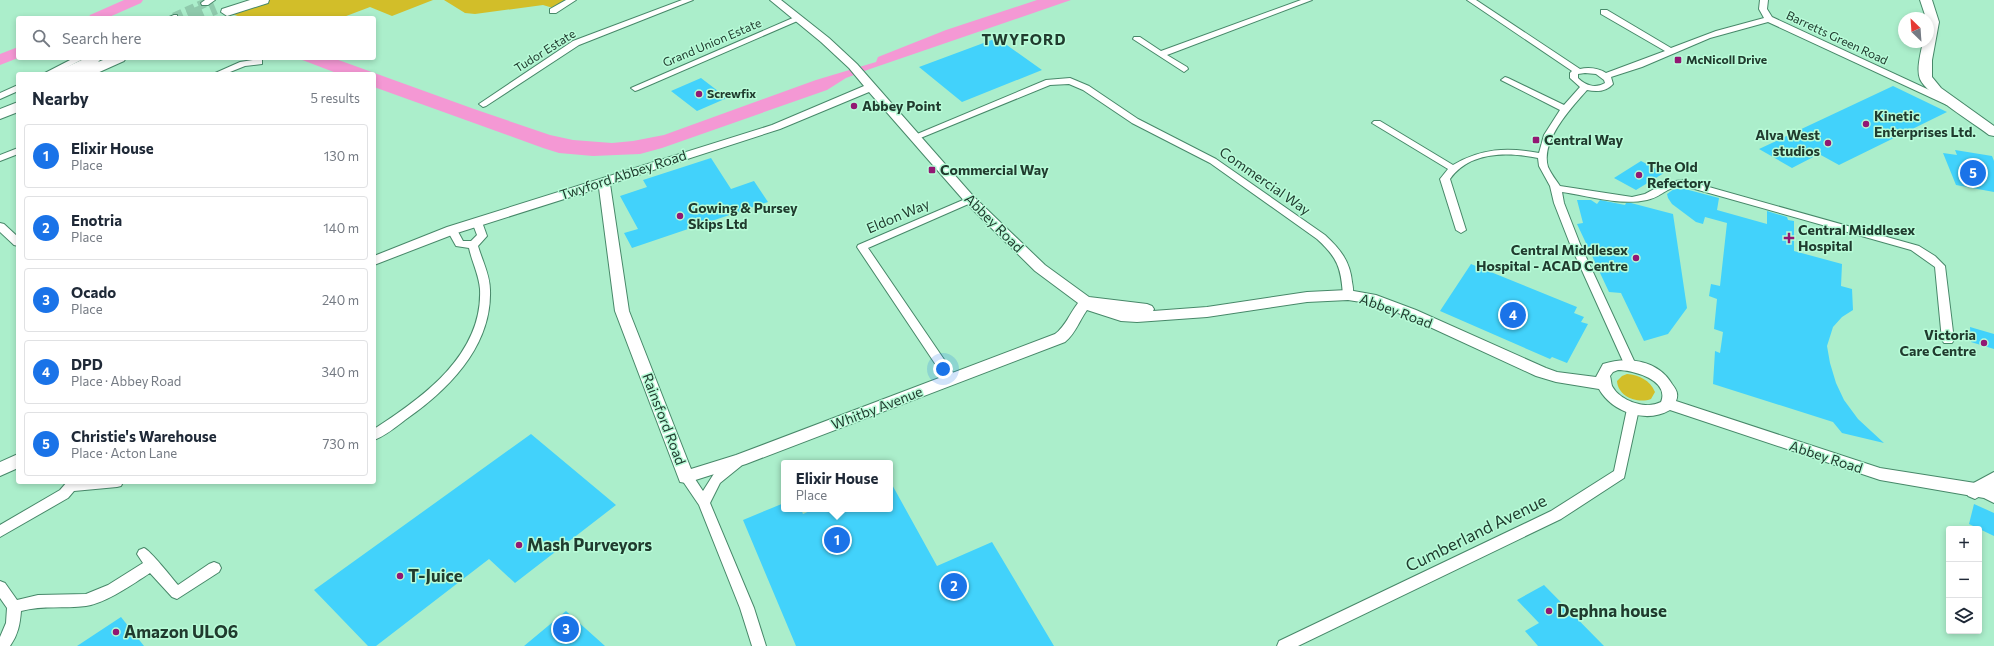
<!DOCTYPE html>
<meta charset="utf-8">
<style>
body{margin:0;font-family:Commissioner,sans-serif;background:#f6f6f7;color:#1f2937}
.controls{position:absolute;right:12px;bottom:12px;display:grid;overflow:hidden;border-radius:4px;box-shadow:0 2px 6px #0003}
.controls button{width:36px;height:36px;display:grid;place-items:center;padding:0;border:0;border-bottom:1px solid #e0e1e3;background:#fff;color:#1f2937;font:20px sans-serif}
.compass{position:absolute;left:1898px;top:12px;width:36px;height:36px;border-radius:50%;background:#fff;box-shadow:0 2px 6px #0003;rotate:335deg}
.you{position:absolute;left:943px;top:369px;width:14px;height:14px;margin:-10px;border:3px solid #fff;border-radius:50%;background:#1a73e8;box-shadow:0 0 0 6px #1a73e833}
.badge{display:grid;place-items:center;width:26px;height:26px;border-radius:50%;background:#1a73e8;color:#fff;font-size:13px;font-weight:700}
.pin{position:absolute;translate:-50% -50%;border:2px solid #fff;box-shadow:0 1px 4px #0006}
.popup{position:absolute;left:781px;top:460px;width:112px;height:52px;box-sizing:border-box;display:grid;place-content:center;border-radius:4px;background:#fff;filter:drop-shadow(0 1px 3px #0005);font-size:13px;white-space:nowrap;color:#747a83}
.popup b{font-size:15px;color:#1f2937}
.popup::after{content:'';position:absolute;left:50%;top:100%;margin-left:-8px;border:8px solid transparent;border-top-color:#fff}
.list{margin:0;padding:0;list-style:none}
h2{display:flex;justify-content:space-between;align-items:center;height:52px;margin:0;padding:0 16px;font-size:17px}
h2 small{font-size:13px;font-weight:400;color:#747a83}
.list li{display:grid;grid-template-columns:26px 1fr auto;gap:12px;align-items:center;box-sizing:border-box;height:64px;margin:0 8px 8px;padding:0 8px;border:1px solid #e0e1e3;border-radius:4px}
.list b{display:block;font-size:15px;white-space:nowrap}
.list p{margin:0;font-size:13px;white-space:nowrap;color:#747a83}
.list em{font-size:13px;font-style:normal;color:#747a83}
.icon{flex:none;width:22px;height:22px;fill:none;stroke:currentColor;stroke-width:2;stroke-linecap:round;stroke-linejoin:round}
.map{position:relative;flex:none;width:1994px;height:646px;overflow:hidden}
.search{position:absolute;background:#fff;box-shadow:0 2px 6px #0003;left:16px;top:16px;width:360px;height:44px;display:flex;align-items:center;gap:10px;box-sizing:border-box;padding:0 14px;border-radius:4px;color:#747a83;font-size:15px}
.panel{position:absolute;background:#fff;box-shadow:0 2px 6px #0003;left:16px;top:72px;width:360px;height:412px;border-radius:4px}
.map>svg:first-child{display:block}
.green{fill:#d2be29}
.water{fill:#f498d4}
.pier{fill:#abeecb}
.lines{fill:none;stroke-linecap:round;stroke-linejoin:round}
.river{fill:#f498d4;fill-rule:evenodd}
.building{fill:#42d2fb}
.minor-tunnel{stroke:#8fcaac;stroke-width:9;stroke-dasharray:9 4.5;stroke-linecap:butt}
.trunk-tunnel{stroke:#8fcaac;stroke-width:15;stroke-dasharray:15 8;stroke-linecap:butt}
.minor-casing{stroke:#478869;stroke-width:2}
.tertiary-casing{stroke:#478869;stroke-width:2}
.secondary-casing{stroke:#478869;stroke-width:2}
.trunk-casing{stroke:#478869;stroke-width:2}
.minor{fill:#fff;fill-rule:evenodd}
.tertiary{fill:#fff;fill-rule:evenodd}
.secondary{fill:#fff;fill-rule:evenodd}
.trunk{fill:#fff;fill-rule:evenodd}
.poi-dot{fill:#921773;stroke:#b8fbd8;stroke-width:1.5}
.labels{text-anchor:middle;stroke-width:3;stroke-linejoin:round;paint-order:stroke}
.far-street-label{font-size:12px;fill:#203b2e;stroke:#b8fbd8}
.far-poi-label{font-size:12px;font-weight:bold;fill:#203b2e;stroke:#b8fbd8;text-anchor:start}
.poi-label{font-size:14px;font-weight:bold;fill:#203b2e;stroke:#b8fbd8;text-anchor:start}
.street-label{font-size:14px;fill:#203b2e;stroke:#b8fbd8}
.far-district-label{font-size:15px;font-weight:bold;letter-spacing:1px;fill:#203b2e;stroke:#b8fbd8}
.near-street-label{font-size:17px;fill:#203b2e;stroke:#b8fbd8}
.near-poi-label{font-size:17px;font-weight:bold;fill:#203b2e;stroke:#b8fbd8;text-anchor:start}
</style>
<div class="map">
<svg width="1994" height="646" viewBox="0 0 1994 646">
<rect width="100%" height="100%" fill="#abeecb"/>
<path class="green" d="M263 0H433L392 16 370 7 341 18H243L227 12Z
M444 0H566L553 8 543 5 475 14 465 13Z
M1627 374C1639 375 1650 380 1655 392L1651 399C1638 404 1618 397 1617 381L1622 376Z"/>
<path class="water" d="M1037 0H1071L870 69 846 78 827 90 662 148 640 154 593 156 559 153 543 148 374 87V74H339L297 58H333L474 109 550 135 573 140 612 143 633 141 664 135 816 80 876 62 878 57 946 30Z"/>
<path class="pier" d="M186 0H191L234 18H214L178 4Z
M176 4 206 16 208 18H190L167 9Z"/>
<g class="lines">
<path class="river" d="M124 0H143L141 3 107 18H88L90 15Z
M18 47V58L0 65V54Z"/>
</g>
<path class="building" d="M997 38 1042 70 962 102 919 67Z
M701 78 727 98 697 111 671 91Z
M1893 86 1947 112 1839 165 1819 154 1792 168 1759 149Z
M1955 150 1992 156 1994 161V192L1956 185 1943 153 1957 155Z
M711 158 731 189 754 181 768 202 632 248 624 233 638 229 620 196 647 187 643 180Z
M1641 161 1664 173 1636 190 1614 178Z
M1674 189H1685L1719 198 1717 210 1767 224V211L1787 217 1788 220 1794 221V251L1842 264 1841 286 1852 289 1853 310 1842 317 1833 327 1827 346 1830 363 1836 383 1844 400 1858 419 1884 443 1842 433 1833 422 1713 384 1715 351 1720 353 1723 332 1714 329 1717 299 1709 296 1711 284 1720 286 1727 223 1705 217 1703 224 1696 222 1672 204 1668 198 1667 194Z
M1577 200H1591L1597 204 1600 200 1625 205 1626 203H1631L1673 214 1687 308 1668 334 1644 341 1621 293 1609 292 1577 224 1583 223Z
M1471 264 1577 307 1574 313 1584 317 1581 322 1588 324 1567 363 1552 357 1550 359 1440 311Z
M1970 327 1994 334V349L1971 342Z
M531 434 616 505 515 583 489 559 376 646H368L314 590Z
M890 481 937 566 992 542 1054 646H796L743 520 784 503V509H801L803 514 814 509H890Z
M1974 504 1994 513V536L1969 524Z
M1544 585 1604 646H1538L1525 631 1539 623 1517 600Z
M566 611 605 646H524Z
M121 617 144 646H77Z"/>
<g class="lines">
<path class="minor-tunnel" d="M174 17 205 3"/>
<path class="trunk-tunnel" d="M189 18 215 7"/>
<g class="minor-casing">
<path id="minor" d="M205 0H215L208 5H202L201 3Z
M566 0H576L556 13H550V9Z
M682 0H693L579 45 486 106 483 107 479 104 573 41Z
M1301 0H1312L1167 55 1187 67 1188 69 1184 72 1133 39 1134 37H1140L1161 51Z
M1467 0H1476L1580 69C1588 67 1599 68 1606 73L1665 51 1601 14V10H1607L1671 48 1716 31 1764 18 1759 9 1760 0H1768L1767 9 1772 17 1953 101V105H1947L1768 22 1710 38 1642 67 1611 77 1613 84C1606 92 1596 92 1587 90 1571 108 1540 141 1548 167 1551 174 1556 180 1560 186L1632 197 1645 194 1667 182 1684 180 1919 246 1935 256 1945 266 1954 340 1952 343H1944L1942 340 1935 267 1911 250 1684 186C1665 187 1662 197 1647 200 1620 206 1589 196 1562 192L1564 203 1580 244 1636 365 1634 368H1626L1570 244 1554 203 1550 186 1539 166 1538 158C1508 152 1470 151 1450 179L1466 230 1461 233 1456 230 1440 179 1448 169 1372 123 1374 121H1380L1453 165C1481 148 1508 147 1539 153L1544 135 1560 110 1501 80 1505 77 1508 78 1564 105 1580 87 1570 78V73L1572 71ZM1585 73 1596 74 1604 80 1605 83C1595 89 1585 85 1578 78V74Z
M174 15H177V18H167Z
M795 17 802 19 638 90 635 91 631 88Z
M74 58H85L54 74H43Z
M259 59 262 60V64L245 66 225 74H213L240 62Z
M1070 78 1089 86 1138 119 1216 159 1325 235C1340 249 1350 261 1352 282 1353 287 1354 293 1352 298H1344L1343 295C1341 268 1338 258 1317 239L1210 163 1132 123 1083 90 1069 84 1050 85 918 139H912L910 137 1046 80Z
M18 85V91L0 99V93Z
M18 148V154L0 161V155Z
M970 197 975 200 973 202 868 248 956 377 958 380 956 383H948L857 247 858 245Z
M477 219 482 222 487 236 478 246C482 260 490 275 490 290 492 347 448 390 405 420 396 427 385 436 374 440V429C422 398 483 355 480 289 479 275 472 262 469 248L456 246 447 230 448 228H456L463 241H471L477 235 472 222Z
M0 223 4 224 18 237V246L14 245 0 232Z
M1633 404 1637 406 1639 409 1624 478 1561 519 1298 646H1277L1279 641 1551 511 1614 471 1627 409 1629 406Z
M737 458 741 460 743 463 741 466 720 483 710 503 754 608 766 646H752L740 608 699 505 680 477 682 473C692 470 697 483 703 491L715 472Z
M67 482H123L121 486 117 487 74 491 68 498 0 537V525L60 490Z
M144 548C150 550 172 578 178 585L209 564 214 562 219 564 221 568 219 572 177 599 172 597 150 573C133 584 106 603 86 606 64 609 44 605 21 611 20 624 18 635 10 646H0V637L6 623 7 608 0 598V581L5 583 17 600 38 595 86 594 108 585 143 563 137 554 139 550Z"/>
</g>
<g class="tertiary-casing">
<path id="tertiary" d="M770 0H781L829 38 857 64 974 197 1045 265 1089 297 1147 304 1152 306 1154 309 1153 311 1207 307 1307 292 1348 290 1376 295 1416 310 1546 368 1557 372 1596 377 1603 364C1627 356 1658 360 1672 384 1676 389 1679 394 1676 401L1880 468 1988 485 1994 488V503L1984 498 1880 480 1670 410C1646 424 1612 412 1599 389L1556 382 1536 376 1406 316 1374 304 1348 300 1307 302 1207 317 1137 322 1121 321 1087 310C1079 321 1076 333 1065 342L746 464 686 483 680 482 615 311 599 188 457 233 374 265V256L447 227 772 125 864 86 849 68 821 42ZM869 92 966 203 1035 271 1078 303C1070 313 1065 327 1055 334L736 455 691 469 629 311 610 184 780 129ZM1618 370C1633 370 1670 380 1661 402 1646 410 1620 401 1612 386 1611 383 1611 379 1610 376L1613 372Z
M18 454V468L0 476V462Z"/>
</g>
<g class="secondary-casing">
<path id="secondary" d="M1920 0H1932L1939 22 1932 60V77L1941 88 1994 126V136L1989 135C1974 123 1927 95 1920 79 1916 69 1921 52 1923 42H1928V18H1926Z
M1994 472V488L1975 499 1968 496 1966 491 1968 486Z"/>
</g>
<g class="trunk-casing">
<path id="trunk" d="M250 0H269L268 3 227 16 221 12 222 9Z
M86 58H98L100 60 98 62 108 58H126L124 61 95 74H77L78 72 74 74H56L58 71Z
M18 102V112L0 119V109Z"/>
</g>
<use href="#minor" class="minor"/>
<use href="#tertiary" class="tertiary"/>
<use href="#secondary" class="secondary"/>
<use href="#trunk" class="trunk"/>
</g>
<g class="poi-dot">
<rect x="1674" y="56" width="8" height="8" rx="2"/>
<circle cx="699" cy="94" r="4"/>
<circle cx="854" cy="106" r="4"/>
<circle cx="1866" cy="124" r="4"/>
<rect x="1532" y="136" width="8" height="8" rx="2"/>
<circle cx="1828" cy="143" r="4"/>
<rect x="928" y="166" width="8" height="8" rx="2"/>
<circle cx="1639" cy="175" r="4"/>
<circle cx="680" cy="216" r="4"/>
<path d="M1787 232h4v4h4v4h-4v4h-4v-4h-4v-4h4z"/>
<circle cx="1636" cy="258" r="4"/>
<circle cx="1984" cy="343" r="4"/>
<circle cx="519" cy="545" r="4"/>
<circle cx="400" cy="576" r="4"/>
<circle cx="1549" cy="611" r="4"/>
<circle cx="116" cy="632" r="4"/>
</g>
<g class="labels">
<g class="far-street-label">
<text transform="translate(1837 38) rotate(25)" y="4">Barretts Green Road</text>
<text transform="translate(712 43) rotate(-23)" y="4">Grand Union Estate</text>
<text transform="translate(545 51) rotate(-32)" y="4">Tudor Estate</text>
</g>
<g class="far-poi-label">
<text x="1686" y="64">McNicoll Drive</text>
<text x="707" y="98">Screwfix</text>
</g>
<g class="poi-label">
<text x="862" y="111">Abbey Point</text>
<text x="1874" y="121">Kinetic<tspan x="1874" dy="16">Enterprises Ltd.</tspan></text>
<text x="1820" y="140" text-anchor="end">Alva West<tspan x="1820" dy="16">studios</tspan></text>
<text x="1544" y="145">Central Way</text>
<text x="1647" y="172">The Old<tspan x="1647" dy="16">Refectory</tspan></text>
<text x="940" y="175">Commercial Way</text>
<text x="688" y="213">Gowing &amp; Pursey<tspan x="688" dy="16">Skips Ltd</tspan></text>
<text x="1798" y="235">Central Middlesex<tspan x="1798" dy="16">Hospital</tspan></text>
<text x="1628" y="255" text-anchor="end">Central Middlesex<tspan x="1628" dy="16">Hospital - ACAD Centre</tspan></text>
<text x="1976" y="340" text-anchor="end">Victoria<tspan x="1976" dy="16">Care Centre</tspan></text>
</g>
<g class="street-label">
<text transform="translate(623 175) rotate(-18)" y="5">Twyford Abbey Road</text>
<text transform="translate(1265 181) rotate(35)" y="5">Commercial Way</text>
<text transform="translate(898 216) rotate(-23)" y="5">Eldon Way</text>
<text transform="translate(994 223) rotate(45)" y="5">Abbey Road</text>
<text transform="translate(1396 311) rotate(20)" y="5">Abbey Road</text>
<text transform="translate(877 408) rotate(-21)" y="5">Whitby Avenue</text>
<text transform="translate(664 419) rotate(69)" y="5">Rainsford Road</text>
<text transform="translate(1826 457) rotate(18)" y="5">Abbey Road</text>
</g>
<g class="far-district-label">
<text x="1024" y="45">TWYFORD</text>
</g>
<g class="near-street-label">
<text transform="translate(1476 533) rotate(-26)" y="6">Cumberland Avenue</text>
</g>
<g class="near-poi-label">
<text x="527" y="551">Mash Purveyors</text>
<text x="408" y="582">T-Juice</text>
<text x="1557" y="617">Dephna house</text>
<text x="124" y="638">Amazon ULO6</text>
</g>
</g>
</svg>
<div class="controls">
<button>+</button>
<button>−</button>
<button><svg class="icon" aria-label="layers" viewBox="0 0 24 24"><path d="M12 4l9 5-9 5-9-5zM3 14l9 5 9-5"/></svg></button>
</div>
<svg class="compass" viewBox="-18 -18 36 36"><path d="M0-13l5 13h-10z" fill="#e53935"/><path d="M0 13l5-13h-10z" fill="#747a83"/></svg>
<div class="you"></div>
<div class="pin badge" style="left:837px;top:540px">1</div>
<div class="popup"><b>Elixir House</b>Place</div>
<div class="pin badge" style="left:954px;top:586px">2</div>
<div class="pin badge" style="left:566px;top:629px">3</div>
<div class="pin badge" style="left:1513px;top:315px">4</div>
<div class="pin badge" style="left:1973px;top:173px">5</div>
<div class="search"><svg class="icon" aria-label="search" viewBox="0 0 24 24"><circle cx="10" cy="10" r="6"/><path d="M15 15l6 6"/></svg>Search here</div>
<section class="panel">
<h2>Nearby<small>5 results</small></h2>
<ul class="list">
<li><span class="badge">1</span><div><b>Elixir House</b><p>Place</p></div><em>130 m</em></li>
<li><span class="badge">2</span><div><b>Enotria</b><p>Place</p></div><em>140 m</em></li>
<li><span class="badge">3</span><div><b>Ocado</b><p>Place</p></div><em>240 m</em></li>
<li><span class="badge">4</span><div><b>DPD</b><p>Place · Abbey Road</p></div><em>340 m</em></li>
<li><span class="badge">5</span><div><b>Christie's Warehouse</b><p>Place · Acton Lane</p></div><em>730 m</em></li>
</ul>
</section>
</div>
